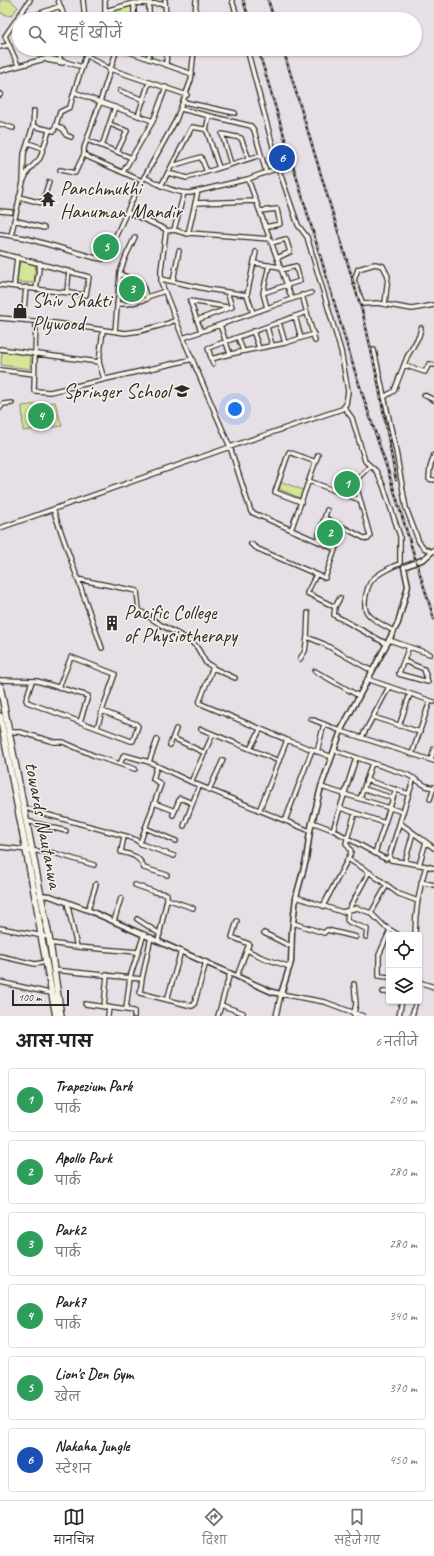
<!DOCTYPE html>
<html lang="hi">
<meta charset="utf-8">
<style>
body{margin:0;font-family:Caveat,"Playpen Sans Deva",sans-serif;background:#f2f2f2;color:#202124}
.controls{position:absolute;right:12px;bottom:12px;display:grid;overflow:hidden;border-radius:4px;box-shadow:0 1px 3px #0004}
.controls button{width:36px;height:36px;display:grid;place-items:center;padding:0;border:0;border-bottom:1px solid #e0e0e0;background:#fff;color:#202124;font:20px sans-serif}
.scale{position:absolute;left:12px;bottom:10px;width:57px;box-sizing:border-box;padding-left:4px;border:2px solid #2b2b2b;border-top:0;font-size:11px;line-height:14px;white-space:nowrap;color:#2b2b2b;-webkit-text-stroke:3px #f7f3e8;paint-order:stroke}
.you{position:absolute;left:235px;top:409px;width:14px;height:14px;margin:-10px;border:3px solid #fff;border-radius:50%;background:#1a73e8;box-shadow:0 0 0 6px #1a73e833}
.badge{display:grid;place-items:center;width:26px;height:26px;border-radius:50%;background:#2b2b2b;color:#fff;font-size:13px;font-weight:700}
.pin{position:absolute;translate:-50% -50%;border:2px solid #fff;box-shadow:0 1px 4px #0006}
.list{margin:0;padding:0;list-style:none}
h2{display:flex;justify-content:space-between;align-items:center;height:52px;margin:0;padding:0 16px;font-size:17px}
h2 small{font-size:13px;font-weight:400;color:#757577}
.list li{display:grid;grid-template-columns:26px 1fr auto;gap:12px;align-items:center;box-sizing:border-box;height:64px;margin:0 8px 8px;padding:0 8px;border:1px solid #e0e0e0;border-radius:4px}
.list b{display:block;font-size:15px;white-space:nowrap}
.list p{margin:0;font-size:13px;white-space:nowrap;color:#757577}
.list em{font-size:13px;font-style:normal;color:#757577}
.icon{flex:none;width:22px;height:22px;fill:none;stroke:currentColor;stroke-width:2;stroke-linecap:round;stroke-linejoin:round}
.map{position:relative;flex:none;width:434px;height:1016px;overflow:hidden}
.search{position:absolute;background:#fff;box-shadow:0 1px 3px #0004;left:12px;right:12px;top:12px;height:44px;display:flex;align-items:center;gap:10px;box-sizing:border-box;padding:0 14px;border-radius:22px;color:#757577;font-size:15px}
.sheet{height:484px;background:#fff}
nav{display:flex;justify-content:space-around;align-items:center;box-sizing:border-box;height:56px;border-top:1px solid #e0e0e0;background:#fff;font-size:11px;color:#757577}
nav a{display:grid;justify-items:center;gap:2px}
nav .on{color:#2b2b2b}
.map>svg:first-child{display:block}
.green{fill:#d4e598;stroke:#808862}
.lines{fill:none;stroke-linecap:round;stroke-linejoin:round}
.minor-casing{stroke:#2b2b2b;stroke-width:6}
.tertiary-casing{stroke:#2b2b2b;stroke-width:7}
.primary-casing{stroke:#2b2b2b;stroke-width:8}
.minor{stroke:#f7f3e8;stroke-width:3.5}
.tertiary{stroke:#f7f3e8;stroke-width:4}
.primary{stroke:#f7f3e8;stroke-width:5.5}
.rail-casing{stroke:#2b2b2b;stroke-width:2.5}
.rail{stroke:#f7f3e8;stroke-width:1;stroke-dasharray:3;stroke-linecap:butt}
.labels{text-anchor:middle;stroke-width:3;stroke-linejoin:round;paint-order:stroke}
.poi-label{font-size:20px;fill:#2b2b2b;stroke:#f7f3e8;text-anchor:start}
.street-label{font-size:20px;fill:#2b2b2b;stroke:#f7f3e8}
</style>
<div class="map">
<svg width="434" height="1016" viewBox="0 0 434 1016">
<rect width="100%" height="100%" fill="#e7dfe6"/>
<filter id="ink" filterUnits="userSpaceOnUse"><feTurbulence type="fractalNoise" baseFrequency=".025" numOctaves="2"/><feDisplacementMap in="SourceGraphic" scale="8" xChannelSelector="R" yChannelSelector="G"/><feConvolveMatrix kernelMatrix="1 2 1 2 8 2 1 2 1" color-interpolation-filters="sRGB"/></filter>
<g filter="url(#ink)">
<path class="green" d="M0 0H10L18 7 11 16 0 13Z
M132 5V19H109V12Z
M20 259 36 263 34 283 17 282Z
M123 277 141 285 144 294 126 301 120 300Z
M2 352 31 355 30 369 1 365Z
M55 402 62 426 23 431 22 406Z
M282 482 303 490 300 498 279 489Z
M328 522 339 528 334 545 321 539Z"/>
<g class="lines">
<g class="minor-casing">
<path id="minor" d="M58 0 63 13 62 19
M83 0 85 19
M105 0V19
M165 0 166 19
M232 0 238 19
M134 3V19
M149 3V19
M105 11 134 3 165 4
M37 19 36 17 38 14 60 6
M195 19 196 0
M0 47 9 45
M86 49V55L74 92 100 102 84 148V154L88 157 142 181
M117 49 100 102 153 121
M121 49 192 74
M86 55 110 69 187 95
M148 59 151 49
M47 60 63 63
M60 60V49
M18 65 5 36 30 0
M166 65 167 49
M0 71 48 58 66 62 82 67
M120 91 144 100
M0 95 1 94
M184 102 235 113
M181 109 251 126 254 130 266 172
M138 116 149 82
M0 124 13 128
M110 124 127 131 117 152
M56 125 64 130 66 135 71 137
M33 126 54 131 60 112 70 107 74 92
M206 130 209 116
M87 140 132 158
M28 143 43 148
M102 146 115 107
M231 164 222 134 241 138 249 159
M172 166 201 157 207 172
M60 170 75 173 84 154
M123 172 153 121 166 87
M168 173 187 178 261 155
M144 177C158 184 174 193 190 193L248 179 278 168
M23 182 28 171 40 158 49 131
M161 186 192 127 204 129 207 131 219 168
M19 197 42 203 49 182
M195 203 256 201
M0 211 11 212
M260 211 277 209 280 224 265 227
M127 212 165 229 166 231 174 230 188 234 198 191
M14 220 44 228
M174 230 184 193
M166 231 161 270V282L183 338 230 447 251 512 335 549
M189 233 270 239
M0 234 25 238 96 258 103 259 106 257 136 192 176 120 191 80 194 49
M11 236 23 182 24 154 33 126 34 111
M271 243 286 239 290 252 277 258
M0 253 89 277 86 295 0 285
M254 263 280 267
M281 270 296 266 300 281 287 285
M161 279 207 289 247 295
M173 281 179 251
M14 286 17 257
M36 289 40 263
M67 292 69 271
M263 293 287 285
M302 295 315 341
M147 297 165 291
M292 299 311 293
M117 304H128L147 299 142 283 120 274
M385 304 388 276 383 266 375 264 358 269 354 280 363 304 377 303 412 309 434 305
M267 308 263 293 269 265
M253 313 247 295 256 252
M295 316 301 338
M0 318 55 323 125 333 140 331 166 324 176 320
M23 320 26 287
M197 320 232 307 227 292
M36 321 34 390 35 391 50 392 193 359
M279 322 285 343
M267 327 272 345
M103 330 99 362 104 379
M115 331 120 272 126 256 135 237
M201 331 190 301 227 307 229 308
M253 331 259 348
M238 337 243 351
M183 338 292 299 248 179
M0 349 99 362
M374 350 396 451 406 508 419 542 424 548 432 552
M230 354 285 343 314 334
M211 359 230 354 220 325
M213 364 208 348 307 312
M404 365 425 372 429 364 434 365
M0 370 34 374
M424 395 434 400
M384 397 394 391 407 357 419 336 421 328
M344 407 352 418 365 461 376 471 383 485 400 536V564
M0 408 3 404 12 403
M434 455 430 468 429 479 434 480
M309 481 360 500
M355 481 370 466
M301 502 275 492 289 452 316 462
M53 509 102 648
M325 518 343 527
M0 528 244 442 342 409 346 404 348 391 341 351 307 237 298 225 280 173 247 49
M291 530 318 455
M317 541 327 510
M251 544 258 549 325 578 343 527 364 538 368 539 370 536 355 481 342 473 335 490
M316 575 307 593 335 607 334 615 387 644
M77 579 137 591 139 610 161 625 189 640 197 647 206 663 213 667 199 703 287 740
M335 607 340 598
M308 613 307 637 324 644 372 671
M394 631C386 627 370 619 366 611 363 603 367 585 373 579 378 574 394 565 400 564
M389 640 430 654
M300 659 305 651 307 637
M404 661 424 669 428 682 399 674V673L409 647
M213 668 235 678
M315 671 359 696
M367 679 434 702
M0 680 37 681 88 696 80 722
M32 681 26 700 27 702 131 741H133L138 726 136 724 102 711 97 728
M59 687 71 657 115 674 102 711
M373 717 420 732
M311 719 341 731 434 761
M399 726 410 694
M201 729 279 761
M10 732H20L54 742H63L95 756 135 769
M362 737 389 687
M173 738 205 753
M170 745 176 729
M250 749 260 730
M334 750 408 775 426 786 434 788
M317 752 324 724
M412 754 430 701
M431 760 434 749
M149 762 157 740
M120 764 124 755 149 762 191 782 310 831
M366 780 409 794
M191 782 213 734
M321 787 403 812 389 857 391 860 426 866C419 889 415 911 415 935
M364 789 393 798
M209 790 223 760
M360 799 372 763
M430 799 434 787
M154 803 175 811
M24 807 34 811 129 837 136 840 141 844 174 856
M340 808 385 823
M259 811 287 740 332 757
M403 812 414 778
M173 815 180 798 192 803
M27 821 66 831
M285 821 312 750
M312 822 333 830 380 856 386 859 389 857
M400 823 434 848
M184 826 199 786
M145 828 176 841
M333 830 356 758
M124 836 121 852C133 855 139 856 144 868L167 875
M140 843 161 784 153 779 157 766
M0 847 54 853 94 865
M375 853 396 789
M348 859 369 872 399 894 418 901
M405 862 413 833
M419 865 426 842
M426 866 434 868
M421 882 434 885
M135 885 155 892 167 894V899
M296 897 342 912 357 908 371 913 384 926 399 935
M67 902 77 947
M323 906 350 855 351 851 346 843 355 813
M88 910 96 884
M371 913 387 885
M137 919 160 934
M114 921 121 898
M237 921 232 937 249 944 237 976
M293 923 324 933 327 930 356 937
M0 928 49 937
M264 933 286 944 292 946
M366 937 367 929 349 922 347 920 348 911 369 872
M158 941 167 899 193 908
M50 943 77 947 138 952
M247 950 261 957 290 967
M0 956 35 964 46 962
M54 970 142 979 140 993 192 1006 194 1005 206 962
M389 977 379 976V955L390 930
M142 979 151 937
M0 982 45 992 52 993
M419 982 434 987
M354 984 356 1004 354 1013 363 1016
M383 992H389
M167 1000 181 951
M85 1004 134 1011V1016
M221 1005 243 1013V1016
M104 1007 107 975
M126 1009 130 977 144 934
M108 1016 109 1007
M218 1016 230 973
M276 1016 281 994 325 1002 352 1012 355 1016
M399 1016 402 1001
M412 1016 416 1001"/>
</g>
<g class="tertiary-casing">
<path id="tertiary" d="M39 895 50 896 88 910 272 992 281 994 291 962 292 932 296 897 306 860 310 831 321 787 342 728 398 623 408 586 404 567 424 559 434 550"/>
</g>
<g class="primary-casing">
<path id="primary" d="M0 686 49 937 61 1016
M0 716 37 907 41 935 56 1016"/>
</g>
<use href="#minor" class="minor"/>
<use href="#tertiary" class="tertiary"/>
<use href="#primary" class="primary"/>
<g class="rail-casing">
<path id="rail" d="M243 0 249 19
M268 0 274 19
M258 49 356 375 387 468 434 619
M283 49 363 314 377 377 396 480"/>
</g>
<use href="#rail" class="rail"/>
</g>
</g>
<defs>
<g id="temple-bare" transform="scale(1.2)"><path d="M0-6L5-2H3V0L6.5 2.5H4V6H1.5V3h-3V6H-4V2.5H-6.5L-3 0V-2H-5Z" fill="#2b2b2b" stroke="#f7f3e8" stroke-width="2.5" paint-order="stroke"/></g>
<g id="shop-bare" transform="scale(1.2)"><path d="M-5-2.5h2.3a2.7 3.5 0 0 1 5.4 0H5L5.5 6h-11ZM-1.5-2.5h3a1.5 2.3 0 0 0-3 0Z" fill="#2b2b2b" stroke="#f7f3e8" stroke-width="2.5" paint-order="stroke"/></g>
<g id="school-bare" transform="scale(1.2)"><path d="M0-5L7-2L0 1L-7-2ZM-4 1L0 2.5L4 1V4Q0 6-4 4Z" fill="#2b2b2b" stroke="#f7f3e8" stroke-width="2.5" paint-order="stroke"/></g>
<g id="building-bare" transform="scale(1.2)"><path d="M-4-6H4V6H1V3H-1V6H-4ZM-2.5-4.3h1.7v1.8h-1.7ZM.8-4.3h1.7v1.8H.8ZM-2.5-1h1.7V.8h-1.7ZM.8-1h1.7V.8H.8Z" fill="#2b2b2b" stroke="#f7f3e8" stroke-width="2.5" paint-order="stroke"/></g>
</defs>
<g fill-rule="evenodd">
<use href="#temple-bare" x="48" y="199"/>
<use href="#shop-bare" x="20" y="311"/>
<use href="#school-bare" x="182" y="391"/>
<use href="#building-bare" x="112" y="623"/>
</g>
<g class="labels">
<g class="poi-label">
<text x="60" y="195">Panchmukhi<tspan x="60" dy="23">Hanuman Mandir</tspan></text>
<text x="32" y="307">Shiv Shakti<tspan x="32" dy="23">Plywood</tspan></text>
<text x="170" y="398" text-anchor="end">Springer School</text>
<text x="124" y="619">Pacific College<tspan x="124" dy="23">of Physiotherapy</tspan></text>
</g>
<g class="street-label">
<text transform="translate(44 825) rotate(79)" y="7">towards Nautanwa</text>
</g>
</g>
</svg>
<div class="controls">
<button><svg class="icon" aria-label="locate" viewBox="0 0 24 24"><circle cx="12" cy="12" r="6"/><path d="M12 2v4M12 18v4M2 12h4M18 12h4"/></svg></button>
<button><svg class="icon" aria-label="layers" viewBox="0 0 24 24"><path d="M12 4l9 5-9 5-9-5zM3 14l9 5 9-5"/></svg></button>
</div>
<div class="scale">100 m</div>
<div class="you"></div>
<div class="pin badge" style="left:347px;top:484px;background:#2e9e5b">1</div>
<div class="pin badge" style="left:330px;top:533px;background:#2e9e5b">2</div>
<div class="pin badge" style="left:132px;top:289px;background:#2e9e5b">3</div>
<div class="pin badge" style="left:41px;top:416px;background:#2e9e5b">4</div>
<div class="pin badge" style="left:106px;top:247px;background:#2e9e5b">5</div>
<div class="pin badge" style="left:282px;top:158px;background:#1a4fb4">6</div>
<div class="search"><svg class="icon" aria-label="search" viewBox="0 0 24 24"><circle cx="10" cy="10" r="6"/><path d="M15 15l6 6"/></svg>यहाँ खोजें</div>
</div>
<section class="sheet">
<h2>आस-पास<small>6 नतीजे</small></h2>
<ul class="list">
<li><span class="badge" style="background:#2e9e5b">1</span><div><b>Trapezium Park</b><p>पार्क</p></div><em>240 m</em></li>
<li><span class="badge" style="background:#2e9e5b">2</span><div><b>Apollo Park</b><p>पार्क</p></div><em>280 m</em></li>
<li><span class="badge" style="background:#2e9e5b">3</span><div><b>Park2</b><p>पार्क</p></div><em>280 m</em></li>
<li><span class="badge" style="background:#2e9e5b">4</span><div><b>Park7</b><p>पार्क</p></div><em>340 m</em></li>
<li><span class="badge" style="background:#2e9e5b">5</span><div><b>Lion's Den Gym</b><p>खेल</p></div><em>370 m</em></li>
<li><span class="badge" style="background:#1a4fb4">6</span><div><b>Nakaha Jungle</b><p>स्टेशन</p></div><em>450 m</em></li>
</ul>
</section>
<nav>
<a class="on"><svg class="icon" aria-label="map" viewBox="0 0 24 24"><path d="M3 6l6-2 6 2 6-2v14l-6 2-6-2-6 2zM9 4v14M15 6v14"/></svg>मानचित्र</a>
<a><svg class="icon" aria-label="directions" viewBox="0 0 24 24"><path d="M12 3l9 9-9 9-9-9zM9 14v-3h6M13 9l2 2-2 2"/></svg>दिशा</a>
<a><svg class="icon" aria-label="saved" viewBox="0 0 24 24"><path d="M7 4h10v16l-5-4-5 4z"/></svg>सहेजे गए</a>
</nav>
